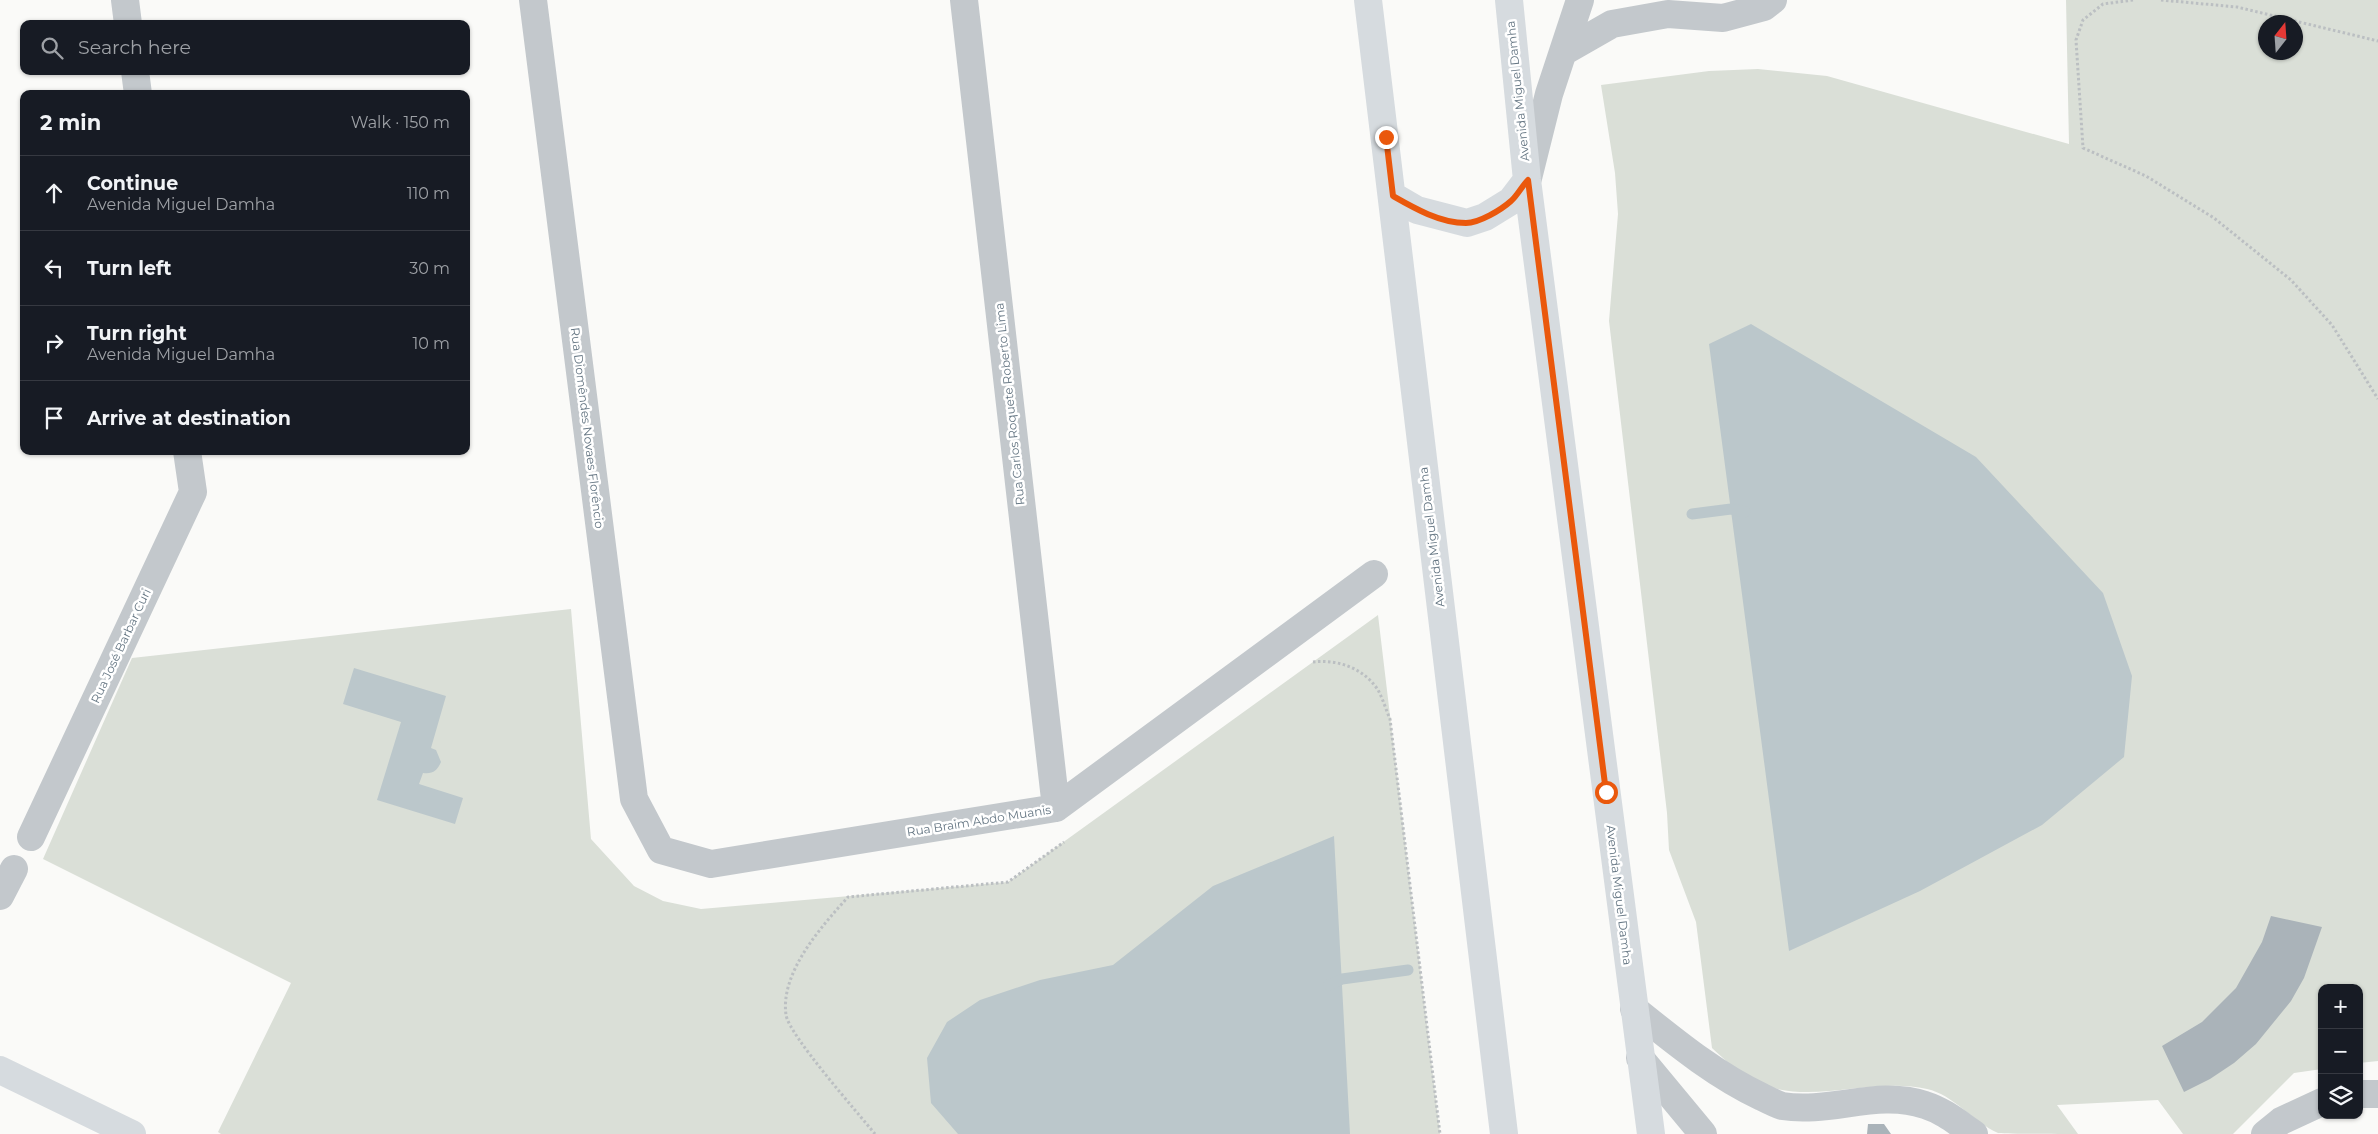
<!DOCTYPE html>
<meta charset="utf-8">
<style>
body{margin:0;font-family:Montserrat,sans-serif;background:#20242c;color:#f1f3f6}
.controls{position:absolute;right:15px;bottom:15px;display:grid;overflow:hidden;border-radius:10px;box-shadow:0 1px 4px #0004}
.controls button{width:45px;height:45px;display:grid;place-items:center;padding:0;border:0;border-bottom:1px solid #363941;background:#171b24;color:#f1f3f6;font:25px sans-serif}
.compass{position:absolute;left:2258px;top:15px;width:45px;height:45px;border-radius:50%;background:#171b24;box-shadow:0 1px 4px #0004;rotate:17deg}
.stop{position:absolute;width:15px;height:15px;margin:-11px;border:4px solid #ea580c;border-radius:50%;background:#fff}
.stop.end{background:#ea580c;border-color:#fff;box-shadow:0 1px 5px #0008}
.list{margin:0;padding:0;list-style:none}
h2{display:flex;justify-content:space-between;align-items:center;height:65px;margin:0;padding:0 20px;font-size:21px}
h2 small{font-size:16px;font-weight:400;color:#9ea1a6}
.list li{display:grid;grid-template-columns:32px 1fr auto;gap:15px;align-items:center;box-sizing:border-box;height:75px;padding:0 20px;border-top:1px solid #363941}
.list b{display:block;font-size:19px;white-space:nowrap}
.list p{margin:0;font-size:16px;white-space:nowrap;color:#9ea1a6}
.list em{font-size:16px;font-style:normal;color:#9ea1a6}
.icon{flex:none;width:28px;height:28px;fill:none;stroke:currentColor;stroke-width:2;stroke-linecap:round;stroke-linejoin:round}
.map{position:relative;flex:none;width:2378px;height:1134px;overflow:hidden}
.search{position:absolute;background:#171b24;box-shadow:0 1px 4px #0004;left:20px;top:20px;width:450px;height:55px;display:flex;align-items:center;gap:12px;box-sizing:border-box;padding:0 18px;border-radius:10px;color:#9ea1a6;font-size:19px}
.panel{position:absolute;background:#171b24;box-shadow:0 1px 4px #0004;left:20px;top:90px;width:450px;height:365px;border-radius:10px}
.map>svg:first-child{display:block}
.green{fill:#dadfd7;fill-rule:evenodd}
.water{fill:#bbc7cb}
.lines{fill:none;stroke-linecap:round;stroke-linejoin:round}
.stream{stroke:#bbc7cb;stroke-width:11}
.building{fill:#aab3b9}
.path{stroke:#bbbfc2;stroke-width:3;stroke-dasharray:2.5 2.5;stroke-linecap:butt}
.minor{stroke:#c3c8cc;stroke-width:28}
.major{stroke:#d6dbdf;stroke-width:28}
.route{stroke:#ea580c;stroke-width:6}
.labels{text-anchor:middle;stroke-width:5;stroke-linejoin:round;paint-order:stroke}
.street-label{font-size:12px;fill:#657683;stroke:#fff}
</style>
<div class="map">
<svg width="2378" height="1134" viewBox="0 0 2378 1134">
<rect width="100%" height="100%" fill="#fafaf8"/>
<path class="green" d="M2066 0H2378V1061L2359 1063V988H2322V1069L2294 1073 2233 1134H2183L2158 1100 2057 1105 2078 1134C2061 1134 2011 1134 1998 1133 1973 1122 1954 1095 1927 1089 1869 1076 1804 1109 1751 1079 1736 1071 1724 1059 1712 1048L1696 922 1669 850 1667 813 1609 321 1618 214 1615 173 1601 85 1709 71 1758 69 1827 76 2069 144ZM2266 22H2296V52H2266Z
M571 609 591 839 634 886 663 901 701 909 1008 882 1378 615 1440 1134H221L218 1132 291 983 43 859 132 658Z"/>
<path class="water" d="M1751 324 1976 457 2103 593 2132 676 2124 757 2042 825 1920 891 1789 951 1709 344Z
M354 668 446 696 431 748 436 750 441 762C437 771 433 774 423 773L419 784 463 798 455 824 377 800 401 722 343 704Z
M1334 836 1350 1134H958L931 1103 927 1058 947 1022 980 1000 1040 980 1113 965 1213 886Z"/>
<g class="lines">
<path class="stream" d="M1692 514 1731 509 1745 512
M1329 985 1342 979 1408 970"/>
</g>
<path class="building" d="M2271 916 2322 927 2304 978 2291 1001 2256 1044 2234 1063 2210 1079 2184 1092 2162 1046 2202 1022 2236 988 2262 942Z
M1868 1124H1884L1891 1134H1867Z"/>
<g class="lines">
<path class="path" d="M2133 0 2103 4 2083 20 2076 40 2083 148 2146 176 2214 218 2291 280 2332 325 2378 399
M2161 0 2237 7 2378 41
M1313 662C1337 659 1364 668 1378 690 1383 699 1386 710 1390 719L1440 1134
M875 1134C858 1113 789 1035 786 1015 780 972 822 926 848 897L1008 882 1064 842"/>
<path class="minor" d="M125 0 128 24
M533 0 634 799 661 850 711 864 1056 808 1374 574
M964 0 1056 808
M1563 52 1612 24 1668 14 1723 18 1764 7 1773 0
M135 71 138 94
M1528 178 1549 94 1580 0
M31 837 193 492 187 451
M0 896 14 869
M1634 1009C1674 1041 1715 1075 1762 1097 1768 1100 1776 1104 1782 1106 1830 1114 1878 1089 1925 1105 1944 1111 1958 1123 1974 1134
M1640 1058 1703 1134
M2359 1094H2378
M2265 1134 2281 1121 2322 1102"/>
<path class="major" d="M1368 0 1504 1134
M1509 0 1527 180 1651 1134
M1393 196 1417 210 1467 223 1485 217 1511 201 1527 180
M0 1070 132 1134"/>
</g>
<g class="lines">
<path class="route" d="M1386 137 1393 196C1414 208 1440 223 1466 223 1479 223 1501 210 1511 201 1517 196 1522 186 1528 180L1606 792"/>
</g>
<g class="labels">
<g class="street-label">
<text transform="translate(1518 91) rotate(-96)" y="4">Avenida Miguel Damha</text>
<text transform="translate(1010 404) rotate(-96)" y="4">Rua Carlos Roquete Roberto Lima</text>
<text transform="translate(587 428) rotate(83)" y="4">Rua Diomêndes Novaes Florêncio</text>
<text transform="translate(1432 537) rotate(-97)" y="4">Avenida Miguel Damha</text>
<text transform="translate(121 646) rotate(-65)" y="4">Rua José Barbar Curi</text>
<text transform="translate(979 821) rotate(-9)" y="4">Rua Braim Abdo Muanis</text>
<text transform="translate(1619 895) rotate(83)" y="4">Avenida Miguel Damha</text>
</g>
</g>
</svg>
<div class="controls">
<button>+</button>
<button>−</button>
<button><svg class="icon" aria-label="layers" viewBox="0 0 24 24"><path d="M12 4l9 5-9 5-9-5zM3 14l9 5 9-5"/></svg></button>
</div>
<svg class="compass" viewBox="-18 -18 36 36"><path d="M0-13l5 13h-10z" fill="#e53935"/><path d="M0 13l5-13h-10z" fill="#9ea1a6"/></svg>
<div class="stop" style="left:1606px;top:792px"></div>
<div class="stop end" style="left:1386px;top:137px"></div>
<div class="search"><svg class="icon" aria-label="search" viewBox="0 0 24 24"><circle cx="10" cy="10" r="6"/><path d="M15 15l6 6"/></svg>Search here</div>
<section class="panel">
<h2>2 min<small>Walk · 150 m</small></h2>
<ul class="list">
<li><svg class="icon" aria-label="ahead" viewBox="0 0 24 24"><path d="M12 20V5M6 11l6-6 6 6"/></svg><div><b>Continue</b><p>Avenida Miguel Damha</p></div><em>110 m</em></li>
<li><svg class="icon" aria-label="left" viewBox="0 0 24 24"><path d="M17 20v-9H6M10 6l-5 5 5 5"/></svg><div><b>Turn left</b></div><em>30 m</em></li>
<li><svg class="icon" aria-label="right" viewBox="0 0 24 24"><path d="M7 20v-9h11M14 6l5 5-5 5"/></svg><div><b>Turn right</b><p>Avenida Miguel Damha</p></div><em>10 m</em></li>
<li><svg class="icon" aria-label="arrive" viewBox="0 0 24 24"><path d="M6 21V4h12l-3 4 3 4H6"/></svg><div><b>Arrive at destination</b></div></li>
</ul>
</section>
</div>
